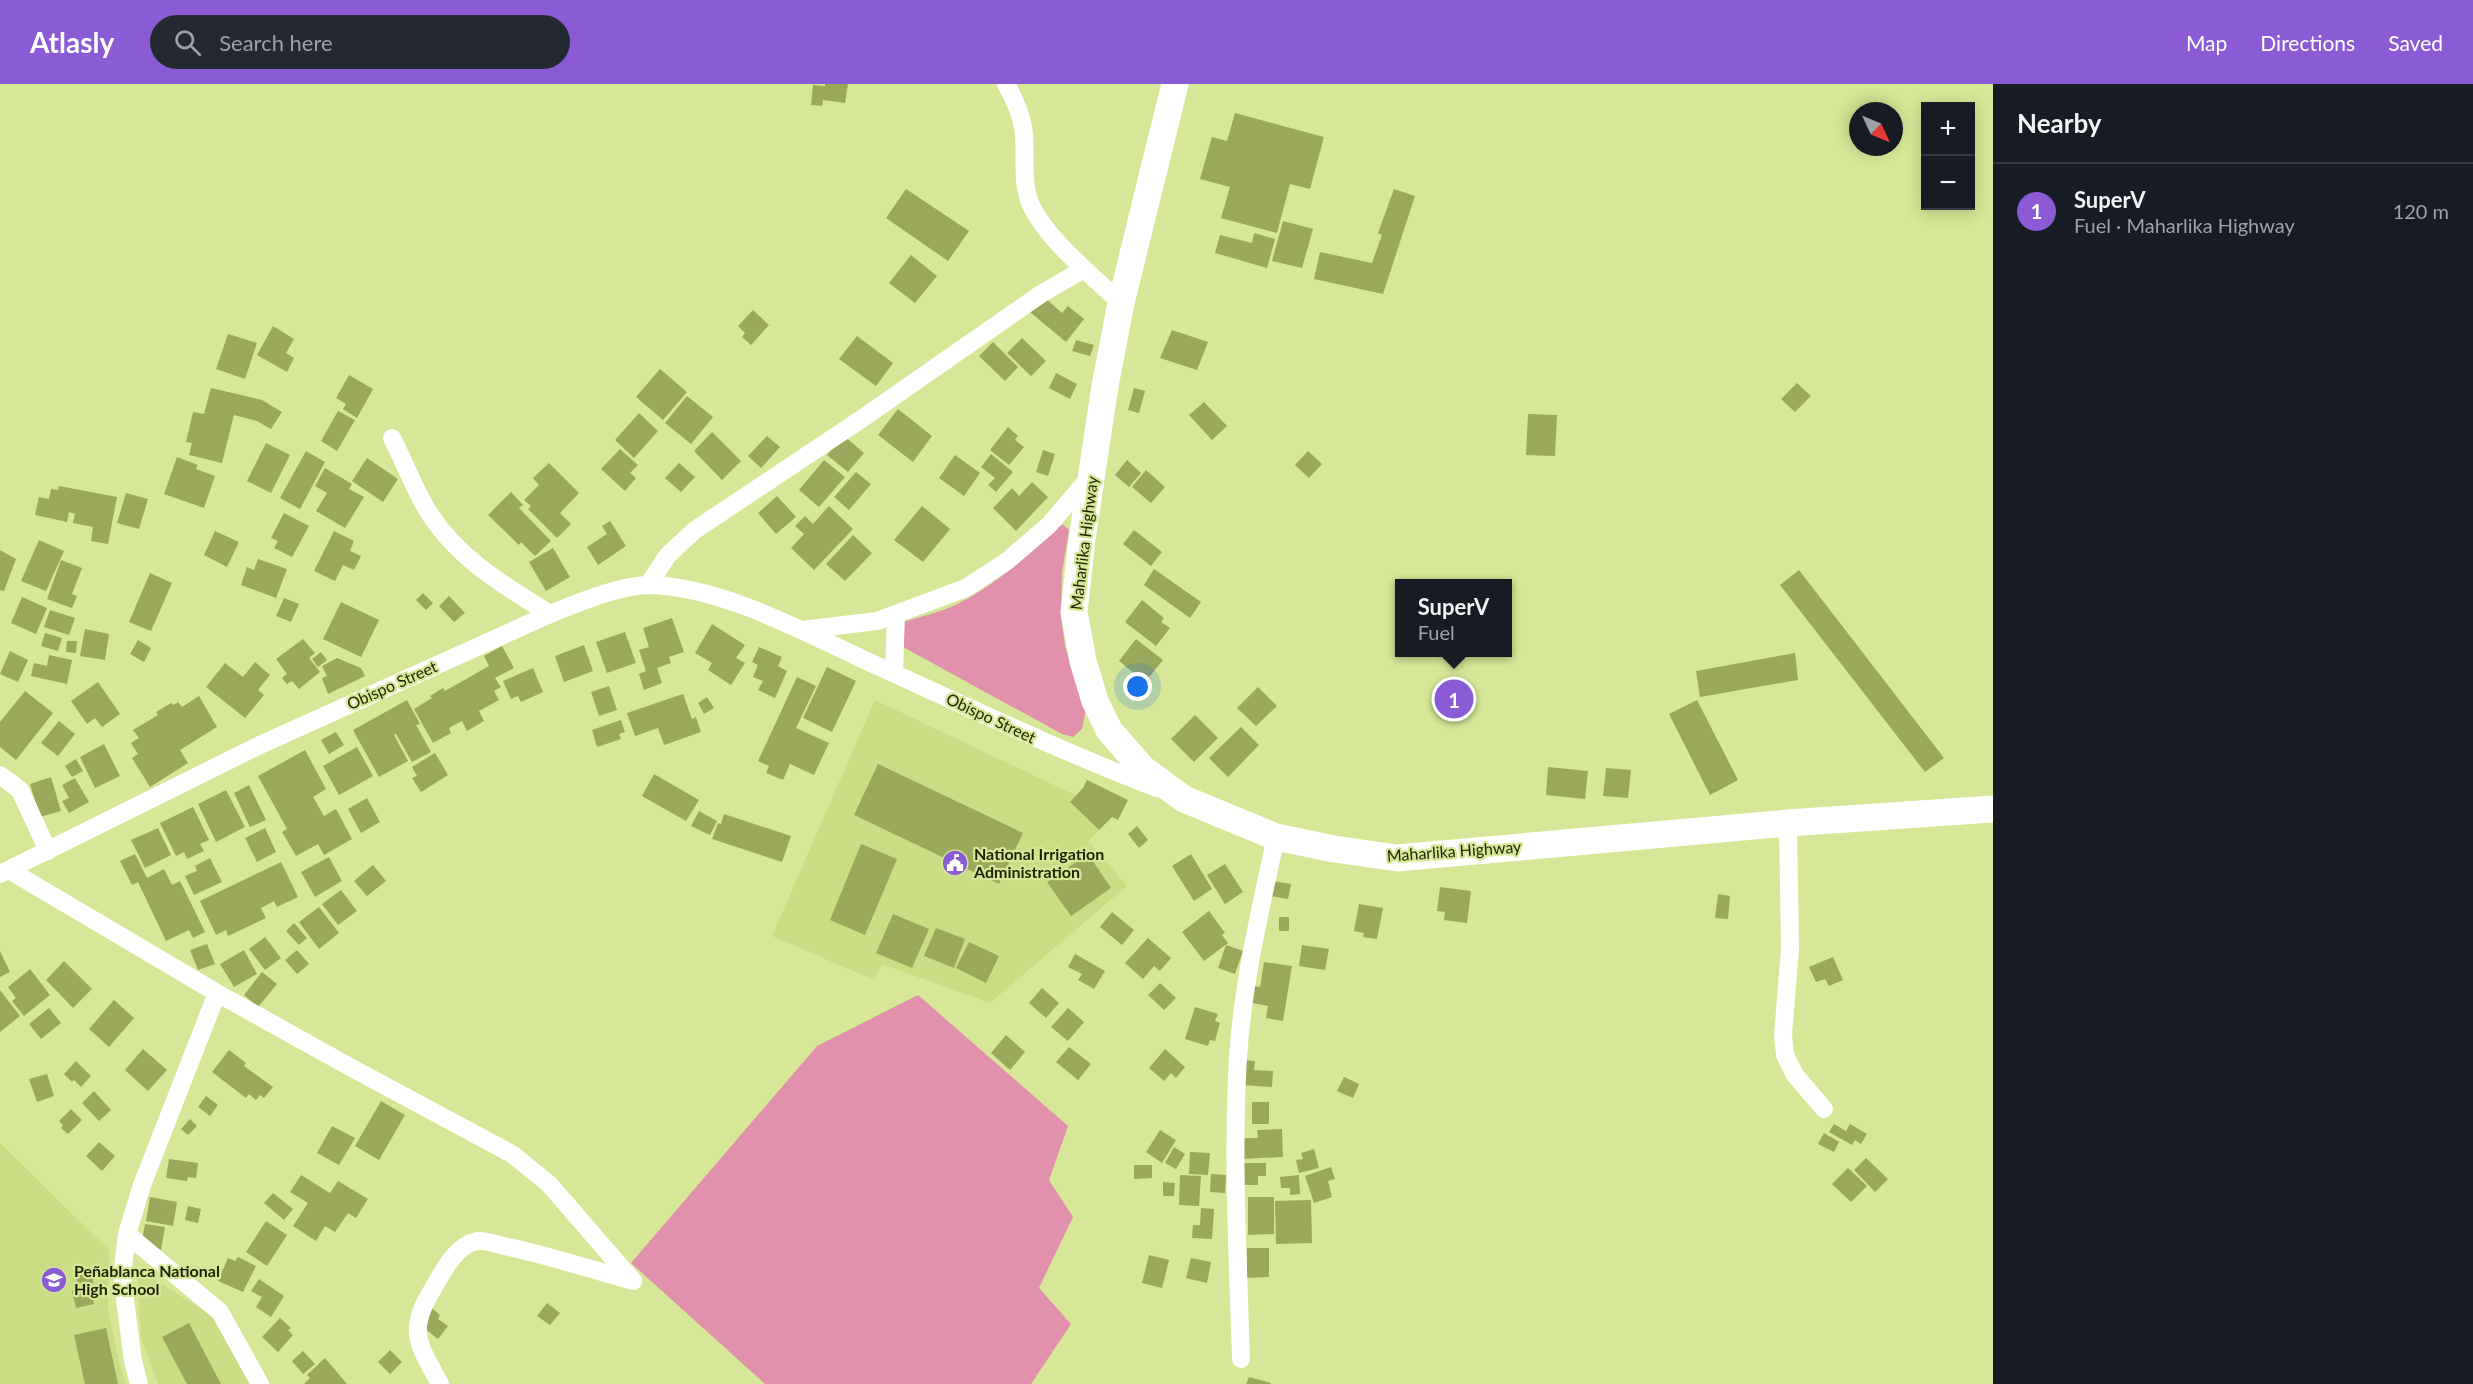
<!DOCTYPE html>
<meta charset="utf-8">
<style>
body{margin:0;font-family:Lato,sans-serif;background:#242831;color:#f1f3f6}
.controls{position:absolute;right:18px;top:18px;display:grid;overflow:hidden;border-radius:0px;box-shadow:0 3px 15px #0003}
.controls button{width:54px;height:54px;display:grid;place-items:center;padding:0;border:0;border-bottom:2px solid #363941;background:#171b24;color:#f1f3f6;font:30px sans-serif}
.compass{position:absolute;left:1849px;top:18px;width:54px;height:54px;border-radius:50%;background:#171b24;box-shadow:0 3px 15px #0003;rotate:134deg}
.you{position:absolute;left:1138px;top:603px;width:21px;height:21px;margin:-15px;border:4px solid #fff;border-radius:50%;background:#1a73e8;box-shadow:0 0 0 9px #1a73e833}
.badge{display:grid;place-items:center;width:39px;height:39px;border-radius:50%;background:#8a5bd4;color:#fff;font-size:20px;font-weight:700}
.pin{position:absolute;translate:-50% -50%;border:3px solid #fff;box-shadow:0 2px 6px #0006}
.popup{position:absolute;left:1395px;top:495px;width:117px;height:78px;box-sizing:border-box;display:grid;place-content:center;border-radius:0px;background:#171b24;filter:drop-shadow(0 2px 4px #0005);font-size:20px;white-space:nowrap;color:#9ea1a6}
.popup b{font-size:22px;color:#f1f3f6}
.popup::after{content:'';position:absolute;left:50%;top:100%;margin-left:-12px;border:12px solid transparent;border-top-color:#171b24}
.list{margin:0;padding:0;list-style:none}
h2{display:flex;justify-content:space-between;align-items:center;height:78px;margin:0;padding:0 24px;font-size:26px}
h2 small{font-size:20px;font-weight:400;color:#9ea1a6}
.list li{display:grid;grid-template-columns:39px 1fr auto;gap:18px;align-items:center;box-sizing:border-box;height:96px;padding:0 24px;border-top:2px solid #363941}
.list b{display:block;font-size:22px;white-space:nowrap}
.list p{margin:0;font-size:20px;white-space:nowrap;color:#9ea1a6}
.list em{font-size:20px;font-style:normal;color:#9ea1a6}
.icon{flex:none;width:33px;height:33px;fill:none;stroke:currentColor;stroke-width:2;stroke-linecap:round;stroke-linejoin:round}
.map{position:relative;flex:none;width:1993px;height:1300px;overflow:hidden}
header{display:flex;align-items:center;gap:36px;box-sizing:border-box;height:84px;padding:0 30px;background:#8a5bd4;color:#fff}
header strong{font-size:28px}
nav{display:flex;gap:33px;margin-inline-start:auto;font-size:21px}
.search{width:420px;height:54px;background:#242831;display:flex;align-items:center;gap:15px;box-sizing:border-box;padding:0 21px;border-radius:33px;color:#9ea1a6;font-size:22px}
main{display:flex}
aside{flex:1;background:#171b24}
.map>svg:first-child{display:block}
.built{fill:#cadc84}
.green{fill:#e291ac}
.building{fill:#99a85a}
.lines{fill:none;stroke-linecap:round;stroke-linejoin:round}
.minor{stroke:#fff;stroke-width:18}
.highway{stroke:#fff;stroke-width:27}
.labels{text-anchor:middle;stroke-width:4.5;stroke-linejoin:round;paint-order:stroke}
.street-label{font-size:16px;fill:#1e2403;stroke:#d6e797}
.poi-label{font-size:16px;font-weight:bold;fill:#1e2403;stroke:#d6e797;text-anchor:start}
</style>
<header>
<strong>Atlasly</strong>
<div class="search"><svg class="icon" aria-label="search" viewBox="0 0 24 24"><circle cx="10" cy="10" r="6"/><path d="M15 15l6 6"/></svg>Search here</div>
<nav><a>Map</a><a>Directions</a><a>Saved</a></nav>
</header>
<main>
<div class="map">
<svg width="1993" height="1300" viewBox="0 0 1993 1300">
<rect width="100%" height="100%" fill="#d6e797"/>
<path class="built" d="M875 616 1077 712 1070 718 1099 746 1088 757 1127 802 990 919 882 880 874 896 772 852Z
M0 1059 109 1166 108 1226 120 1282 126 1300H0Z
M137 1184 226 1241 252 1300H158L141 1254Z"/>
<path class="green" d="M1064 441 1069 446 1062 489 1061 533 1065 562 1073 589 1087 620 1082 645 1073 653 1062 650 903 563V538C920 533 937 529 953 522 993 503 1027 473 1057 442Z
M918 911 1068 1042 1049 1096 1073 1133 1039 1204 1071 1240 1031 1300H765L631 1179 817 962Z"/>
<path class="building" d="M825 0H848L845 19 823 16 822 22 811 21 813 1 825 2Z
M1235 29 1324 53 1310 105 1290 100 1277 149 1221 134 1230 103 1200 95 1212 53 1227 57Z
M906 105 969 147 948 177 886 134Z
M1394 105 1415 112 1383 210 1314 195 1320 168 1372 179 1382 151 1378 149Z
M1283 137 1313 145 1302 184 1272 177Z
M1254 149 1275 155 1267 184 1215 169 1220 151 1252 159Z
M911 171 937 192 915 219 889 199Z
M1043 212 1062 229 1068 222 1084 235 1066 258 1030 228Z
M753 226 769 241 751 261 742 253 745 249 738 242Z
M273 242 294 255 286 269 294 274 287 288 257 271Z
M1172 246 1208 258 1197 286 1160 274Z
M228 250 257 259 245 295 216 285Z
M857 252 893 279 876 302 839 275Z
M1022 254 1046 277 1031 292 1007 269Z
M1076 256 1094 261 1090 272 1072 267Z
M993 258 1018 283 1005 297 979 272Z
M660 285 687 308 663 336 636 313Z
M1056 289 1077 300 1070 315 1049 304Z
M349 291 373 305 357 334 343 325 346 320 336 314Z
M1797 299 1811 312 1795 328 1781 315Z
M211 304 262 316 282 328 271 345 257 337 234 331 222 379 189 371 192 359 186 358 193 328 204 330Z
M1134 304 1145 307 1139 329 1128 326Z
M687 312 713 333 691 360 665 339Z
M1204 318 1227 342 1212 356 1189 331Z
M898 325 932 352 913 378 878 351Z
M338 327 355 336 337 367 321 357Z
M639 329 658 347 634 374 615 356Z
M1528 330 1557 331 1555 372 1526 371Z
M1008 343 1018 352 1015 356 1024 363 1009 381 990 366Z
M712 348 741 377 722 396 694 367Z
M843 351 864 369 848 388 827 371Z
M767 352 780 363 761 384 748 372Z
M266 359 290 371 271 409 247 397Z
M620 365 638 381 630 389 636 394 625 407 601 385Z
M1043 366 1055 370 1048 392 1036 388Z
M306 367 325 378 300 425 280 414Z
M1308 367 1322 380 1309 394 1295 381Z
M991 370 1013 388 996 408 988 401 995 394 981 383Z
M955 371 980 389 964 412 939 394Z
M177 373 198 381 196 385 215 392 204 424 164 410Z
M367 374 398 395 383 418 352 397Z
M824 376 845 393 819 423 799 406Z
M1127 376 1141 389 1129 403 1115 391Z
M549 379 579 409 560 429 571 440 557 454 528 425 531 422 524 416 539 401 533 394Z
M679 379 695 393 681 408 665 394Z
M325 384 352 400 349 405 364 413 345 444 316 427 327 409 315 402Z
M1146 386 1165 403 1151 419 1132 403Z
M856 388 871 400 849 426 834 413Z
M1032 398 1048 413 1016 447 993 424 1012 404 1019 412Z
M59 402 117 413 108 460 91 457 93 443 73 439 75 430 69 428 67 438 35 431 39 413 49 415 51 405 58 406Z
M511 408 523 421 519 424 551 457 535 472 521 458 519 461 488 431Z
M126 409 148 415 139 445 117 439Z
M777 412 796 433 776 450 758 429Z
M829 422 853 445 814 486 791 464 804 450 795 442 805 432 813 440Z
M922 422 950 445 923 478 894 456Z
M284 429 309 442 292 473 274 464 278 457 271 454Z
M610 437 626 462 598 481 587 463 607 450 602 442Z
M1134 446 1162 468 1151 482 1123 460Z
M215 447 239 458 227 483 204 471Z
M334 447 354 457 350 467 361 472 354 486 343 481 335 497 314 487Z
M853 451 872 469 845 497 826 480Z
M39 456 64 467 46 507 21 497Z
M553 464 570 493 546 507 529 478Z
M0 466 16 475 4 507 0 506Z
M258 475 287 485 276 514 241 501 247 483 254 486Z
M61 476 82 484 72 510 77 512 72 524 47 515Z
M1154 485 1201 518 1190 534 1144 501Z
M1799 486 1944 674 1925 688 1780 501Z
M150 489 172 499 151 547 129 538Z
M423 509 433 519 426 526 416 516Z
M449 512 465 529 454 538 439 522Z
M22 513 47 524 36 550 11 539Z
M284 514 299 520 291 538 276 532Z
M1142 516 1164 534 1161 538 1170 544 1156 562 1125 538Z
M341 518 379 536 361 573 323 555Z
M50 526 75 534 69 551 44 543Z
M672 534 684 568 669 573 671 579 657 584 662 599 644 606 639 590 646 587 639 566 649 563 643 544Z
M712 540 745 561 736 574 745 579 731 601 708 586 712 579 695 569Z
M85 545 109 550 105 576 80 572Z
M625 548 636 579 607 589 596 558Z
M45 549 62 554 58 567 41 562Z
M303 555 315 569 309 574 320 588 299 605 292 597 287 600 282 594 287 590 276 575Z
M1136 555 1163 576 1145 598 1119 577Z
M138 556 151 564 144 578 130 570Z
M67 557H77L76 569 66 568Z
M584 561 593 587 564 598 555 572Z
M502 562 514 584 495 594 501 603 494 607 499 616 479 627 484 637 467 647 462 637 449 644 451 649 433 659 414 625 432 614 430 612 443 604 445 607 489 582 484 572Z
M759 563 782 573 778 582 787 587 775 614 758 606 763 597 753 593 758 581 752 578Z
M10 567 28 576 18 598 0 590Z
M321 568 327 576 318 583 312 575Z
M1795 569 1798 596 1700 613 1696 587Z
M49 571 72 576 67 600 31 592 34 579 47 582Z
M337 574 361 584 365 592 328 610 322 594 327 592 322 582Z
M255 578 270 591 258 606 264 611 245 634 206 603 225 579 243 593Z
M827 583 856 597 832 648 803 634Z
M533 584 543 608 521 618 518 612 511 615 503 597Z
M797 593 816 602 796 644 829 659 814 691 790 680 783 696 766 689 769 682 758 677Z
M98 598 120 630 102 643 95 634 87 640 71 617Z
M609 602 617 626 599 632 591 608Z
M1258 603 1277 622 1256 642 1237 624Z
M25 607 53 629 16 676 0 663V638Z
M683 610 692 635 696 633 701 648 664 661 658 644 635 652 627 629Z
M199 612 217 643 180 666 188 679 150 703 132 674 138 670 131 659 139 654 133 646 158 631 156 628 171 619 174 621 178 618 182 623Z
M707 613 714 624 704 630 698 619Z
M407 616 420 640 416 641 431 668 412 678 396 650 394 651 408 677 379 693 353 646Z
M1697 616 1738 696 1710 711 1669 630Z
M1195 631 1218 654 1194 678 1171 655Z
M621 636 625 648 619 650 621 655 597 663 592 646Z
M59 637 75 650 58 672 41 659Z
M1241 643 1259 661 1228 693 1209 674Z
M336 648 344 661 329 670 321 656Z
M104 660 120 692 95 704 80 673Z
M357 663 373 692 339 711 323 682Z
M305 666 326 705 313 713 324 732 336 725 352 755 324 771 318 760 296 772 282 748 287 745 258 692Z
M435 669 448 691 421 708 412 694 417 692 412 683Z
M76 675 83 687 72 693 65 682Z
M878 680 1023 749 999 800 854 731Z
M1548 683 1588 687 1585 715 1546 711Z
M1606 684 1631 686 1628 714 1603 712Z
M654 690 699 716 686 737 642 712Z
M51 693 61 727 40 733 30 700Z
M75 694 89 718 69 729 62 717 69 714 62 701Z
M1087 696 1128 716 1118 736 1112 733 1099 746 1070 718 1083 704Z
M249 701 266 736 250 743 234 709Z
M226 706 245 743 216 758 198 720Z
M367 714 380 738 361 749 348 725Z
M193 723 209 756 200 760 204 767 187 775 184 768 176 772 160 739Z
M699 727 717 737 710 751 691 742Z
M724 730 791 752 782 778 712 755 718 739 721 740Z
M1137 742 1148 756 1139 764 1128 750Z
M158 744 171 771 145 784 131 756Z
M265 744 276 768 257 778 245 754Z
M861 760 897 775 865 851 830 836Z
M135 770 147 794 164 785 172 801 180 797 205 848 193 854 189 846 166 857 138 798 132 801 120 777Z
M1088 770 1111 804 1071 832 1047 798Z
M1191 770 1212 805 1194 817 1172 782Z
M329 773 342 797 315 813 301 788Z
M210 774 222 798 194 811 185 792 197 787 195 782Z
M281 778 298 813 277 823 274 817 261 824 266 834 228 852 226 846 216 851 200 817Z
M1225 780 1243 808 1225 820 1207 791Z
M373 781 386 797 367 812 354 797Z
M1273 797 1291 800 1288 815 1270 812Z
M1440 803 1471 807 1467 839 1444 836 1445 828 1437 827Z
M341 806 357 827 338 841 322 820Z
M1718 810 1730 812 1728 835 1715 834Z
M1359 820 1383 824 1377 855 1363 853 1364 849 1354 847Z
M319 823 339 849 319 865 299 838Z
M1209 827 1225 849 1222 851 1228 859 1204 877 1182 848Z
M1112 828 1134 846 1122 861 1100 843Z
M893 830 929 845 912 884 876 869Z
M1279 833H1289V847H1279Z
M294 839 307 854 299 861 286 847Z
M936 844 965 855 954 884 924 872Z
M265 853 281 874 265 886 249 865Z
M1148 854 1171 874 1160 887 1154 882 1143 895 1125 879Z
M969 858 999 872 986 899 956 884Z
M207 860 215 880 198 886 190 866Z
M1226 861 1243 867 1235 890 1218 884Z
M1302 861 1329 865 1325 886 1299 882Z
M244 866 257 890 234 903 220 880Z
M297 866 309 880 297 890 285 876Z
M0 867 10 888 0 893Z
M1075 870 1105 887 1094 905 1078 896 1082 890 1068 883Z
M1833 873 1843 896 1829 902 1825 895 1816 898 1809 883Z
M64 877 92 905 73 924 46 896Z
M1264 878 1292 882 1283 937 1266 934 1268 922 1247 918 1250 901 1260 903Z
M30 885 50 911 24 932 12 917 16 914 8 903Z
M262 888 277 900 258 923 244 911Z
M1160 899 1176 914 1164 926 1148 911Z
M1042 904 1059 919 1046 934 1029 919Z
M0 906 20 932 0 948Z
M114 916 134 934 109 963 89 945Z
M1195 923 1218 930 1215 937 1220 939 1215 957 1210 956 1208 962 1185 955Z
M49 924 61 939 41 955 29 940Z
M1068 924 1084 938 1068 957 1051 943Z
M1006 951 1025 968 1010 986 991 969Z
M1069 963 1091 980 1078 996 1056 978Z
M143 965 167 986 148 1007 125 986Z
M1165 965 1185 983 1176 994 1171 989 1164 997 1149 984Z
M229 966 246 979 244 982 273 1003 264 1014 260 1011 256 1016 249 1010 246 1014 212 988Z
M1242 976 1255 977 1254 986 1273 987 1272 1003 1241 1001Z
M76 977 91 992 81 1003 74 996 72 998 64 990Z
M47 990 54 1012 37 1018 29 995Z
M1344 993 1359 1000 1353 1014 1337 1007Z
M94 1007 111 1026 99 1037 82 1019Z
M206 1012 218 1021 210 1032 198 1023Z
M381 1017 405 1031 379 1076 355 1062Z
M1252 1018H1269V1040H1252Z
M71 1025 82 1036 68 1050 61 1044 63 1041 59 1037Z
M190 1035 197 1042 188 1051 181 1045Z
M1834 1040 1846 1047 1850 1040 1867 1050 1861 1060 1855 1056 1852 1061 1829 1048Z
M332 1042 355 1054 339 1081 317 1069Z
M1282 1045 1283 1073 1242 1075V1054H1258L1257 1046Z
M1160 1046 1176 1056 1162 1079 1146 1068Z
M1824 1049 1839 1058 1834 1068 1818 1060Z
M99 1058 115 1072 102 1087 86 1072Z
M1174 1063 1185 1070 1176 1085 1165 1079Z
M1314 1065 1319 1084 1299 1089 1296 1076 1303 1075 1301 1069Z
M1190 1068 1210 1069 1208 1091 1189 1090Z
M1866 1074 1888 1095 1875 1108 1854 1086Z
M169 1075 198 1079 196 1094 188 1093 187 1097 166 1094Z
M1240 1079H1266V1092H1258V1101H1240Z
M1134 1081H1152V1094L1134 1095Z
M1331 1083 1335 1095 1328 1097 1332 1113 1314 1119 1305 1092Z
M1848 1084 1867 1102 1851 1118 1832 1100Z
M1211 1090 1226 1091 1225 1109 1210 1108Z
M301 1091 330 1109 338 1097 368 1115 356 1134 348 1129 335 1148 325 1142 316 1157 293 1142 308 1119 290 1108Z
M1180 1091 1201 1092 1199 1122 1179 1121Z
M1299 1091 1300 1110 1290 1111V1104H1281L1280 1093Z
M1163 1098 1175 1099 1174 1112H1163Z
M273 1109 293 1125 284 1136 264 1119Z
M150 1113 177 1118 173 1142 146 1137Z
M1248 1113H1274V1150L1248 1151Z
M1311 1116 1312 1159 1276 1160 1275 1117Z
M188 1122 201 1125 198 1139 185 1136Z
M1201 1124 1214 1125 1212 1155 1192 1154 1193 1141H1200Z
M266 1137 287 1151 267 1182 246 1168Z
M145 1140 165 1143 161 1166 141 1162Z
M1247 1164H1269V1193L1247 1194Z
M1149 1171 1169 1176 1162 1204 1142 1199Z
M238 1173 256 1182 243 1208 218 1197 228 1174 235 1177Z
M1191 1174 1211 1178 1207 1199 1186 1194Z
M93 1187V1199L77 1200 76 1188Z
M259 1195 284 1212 271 1233 256 1223 262 1213 251 1207Z
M91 1203 94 1220 76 1224 72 1207Z
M547 1219 560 1229 550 1241 537 1232Z
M432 1224 440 1231 438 1235 448 1242 438 1255 419 1240Z
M280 1234 291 1244 288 1246 293 1251 278 1268 262 1253Z
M189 1239 221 1300H187L162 1253Z
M106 1244 118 1300H85L74 1251Z
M390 1266 402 1278 390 1290 378 1278Z
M303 1267 315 1280 303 1290 292 1277Z
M325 1274 347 1300H304L310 1294 307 1291Z
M1249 1293 1271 1299V1300H1246Z"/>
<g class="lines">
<path class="minor" d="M1006 0C1014 14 1020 27 1023 43 1027 66 1021 93 1029 116 1042 152 1094 193 1121 219
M392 354C404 377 413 402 426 424 455 473 503 501 550 530
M648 501 668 471 695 446 860 336 1041 210 1084 185
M802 546 877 537 966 504 1007 477 1049 441 1090 393
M894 589 896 531
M0 691 20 706 48 767
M1788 739 1790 865 1783 951 1785 971 1795 991 1824 1025
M9 786 217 909 350 983 512 1070 549 1100 633 1197
M0 790 260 661 550 530C578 519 620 501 650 501 723 503 804 548 871 579 966 622 1060 667 1157 704
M127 1150 220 1228 260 1300
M1241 1275C1238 1175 1232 1073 1238 973 1243 899 1260 826 1276 753
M139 1300 133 1277 122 1192 127 1150 142 1101 217 909
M440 1300C417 1258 407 1246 434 1203 443 1187 456 1161 477 1157 484 1156 496 1160 504 1162 547 1171 590 1185 633 1197"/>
<path class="highway" d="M1175 0 1121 219 1105 302 1082 455 1074 528 1083 577 1095 617 1109 646 1143 685 1184 715 1276 753 1334 765 1397 774 1788 739 1993 725"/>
</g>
<defs>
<g id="civic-disc" transform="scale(1.35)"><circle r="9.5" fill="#8a5bd4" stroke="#d6e797"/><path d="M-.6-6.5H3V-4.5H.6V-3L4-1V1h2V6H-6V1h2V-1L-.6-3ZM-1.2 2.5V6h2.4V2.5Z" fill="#fff"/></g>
<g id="school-disc" transform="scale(1.35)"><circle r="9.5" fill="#8a5bd4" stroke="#d6e797"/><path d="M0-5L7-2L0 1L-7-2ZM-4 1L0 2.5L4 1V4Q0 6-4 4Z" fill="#fff"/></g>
</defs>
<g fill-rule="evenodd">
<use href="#civic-disc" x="955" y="779"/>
<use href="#school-disc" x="54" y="1196"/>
</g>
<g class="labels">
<g class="street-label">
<text transform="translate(1084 459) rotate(-83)" y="6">Maharlika Highway</text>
<text transform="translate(392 601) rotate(-24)" y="6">Obispo Street</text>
<text transform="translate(991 634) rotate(25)" y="6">Obispo Street</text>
<text transform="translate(1454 767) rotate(-4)" y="6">Maharlika Highway</text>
</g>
<g class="poi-label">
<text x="974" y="776">National Irrigation<tspan x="974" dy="18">Administration</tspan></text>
<text x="74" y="1193">Peñablanca National<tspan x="74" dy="18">High School</tspan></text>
</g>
</g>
</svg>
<div class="controls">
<button>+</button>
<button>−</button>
</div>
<svg class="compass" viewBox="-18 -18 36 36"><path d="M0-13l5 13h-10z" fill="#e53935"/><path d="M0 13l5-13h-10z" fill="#9ea1a6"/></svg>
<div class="you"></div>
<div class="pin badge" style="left:1454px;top:615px">1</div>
<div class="popup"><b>SuperV</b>Fuel</div>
</div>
<aside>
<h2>Nearby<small></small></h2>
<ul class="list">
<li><span class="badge">1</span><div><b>SuperV</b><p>Fuel · Maharlika Highway</p></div><em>120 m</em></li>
</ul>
</aside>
</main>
